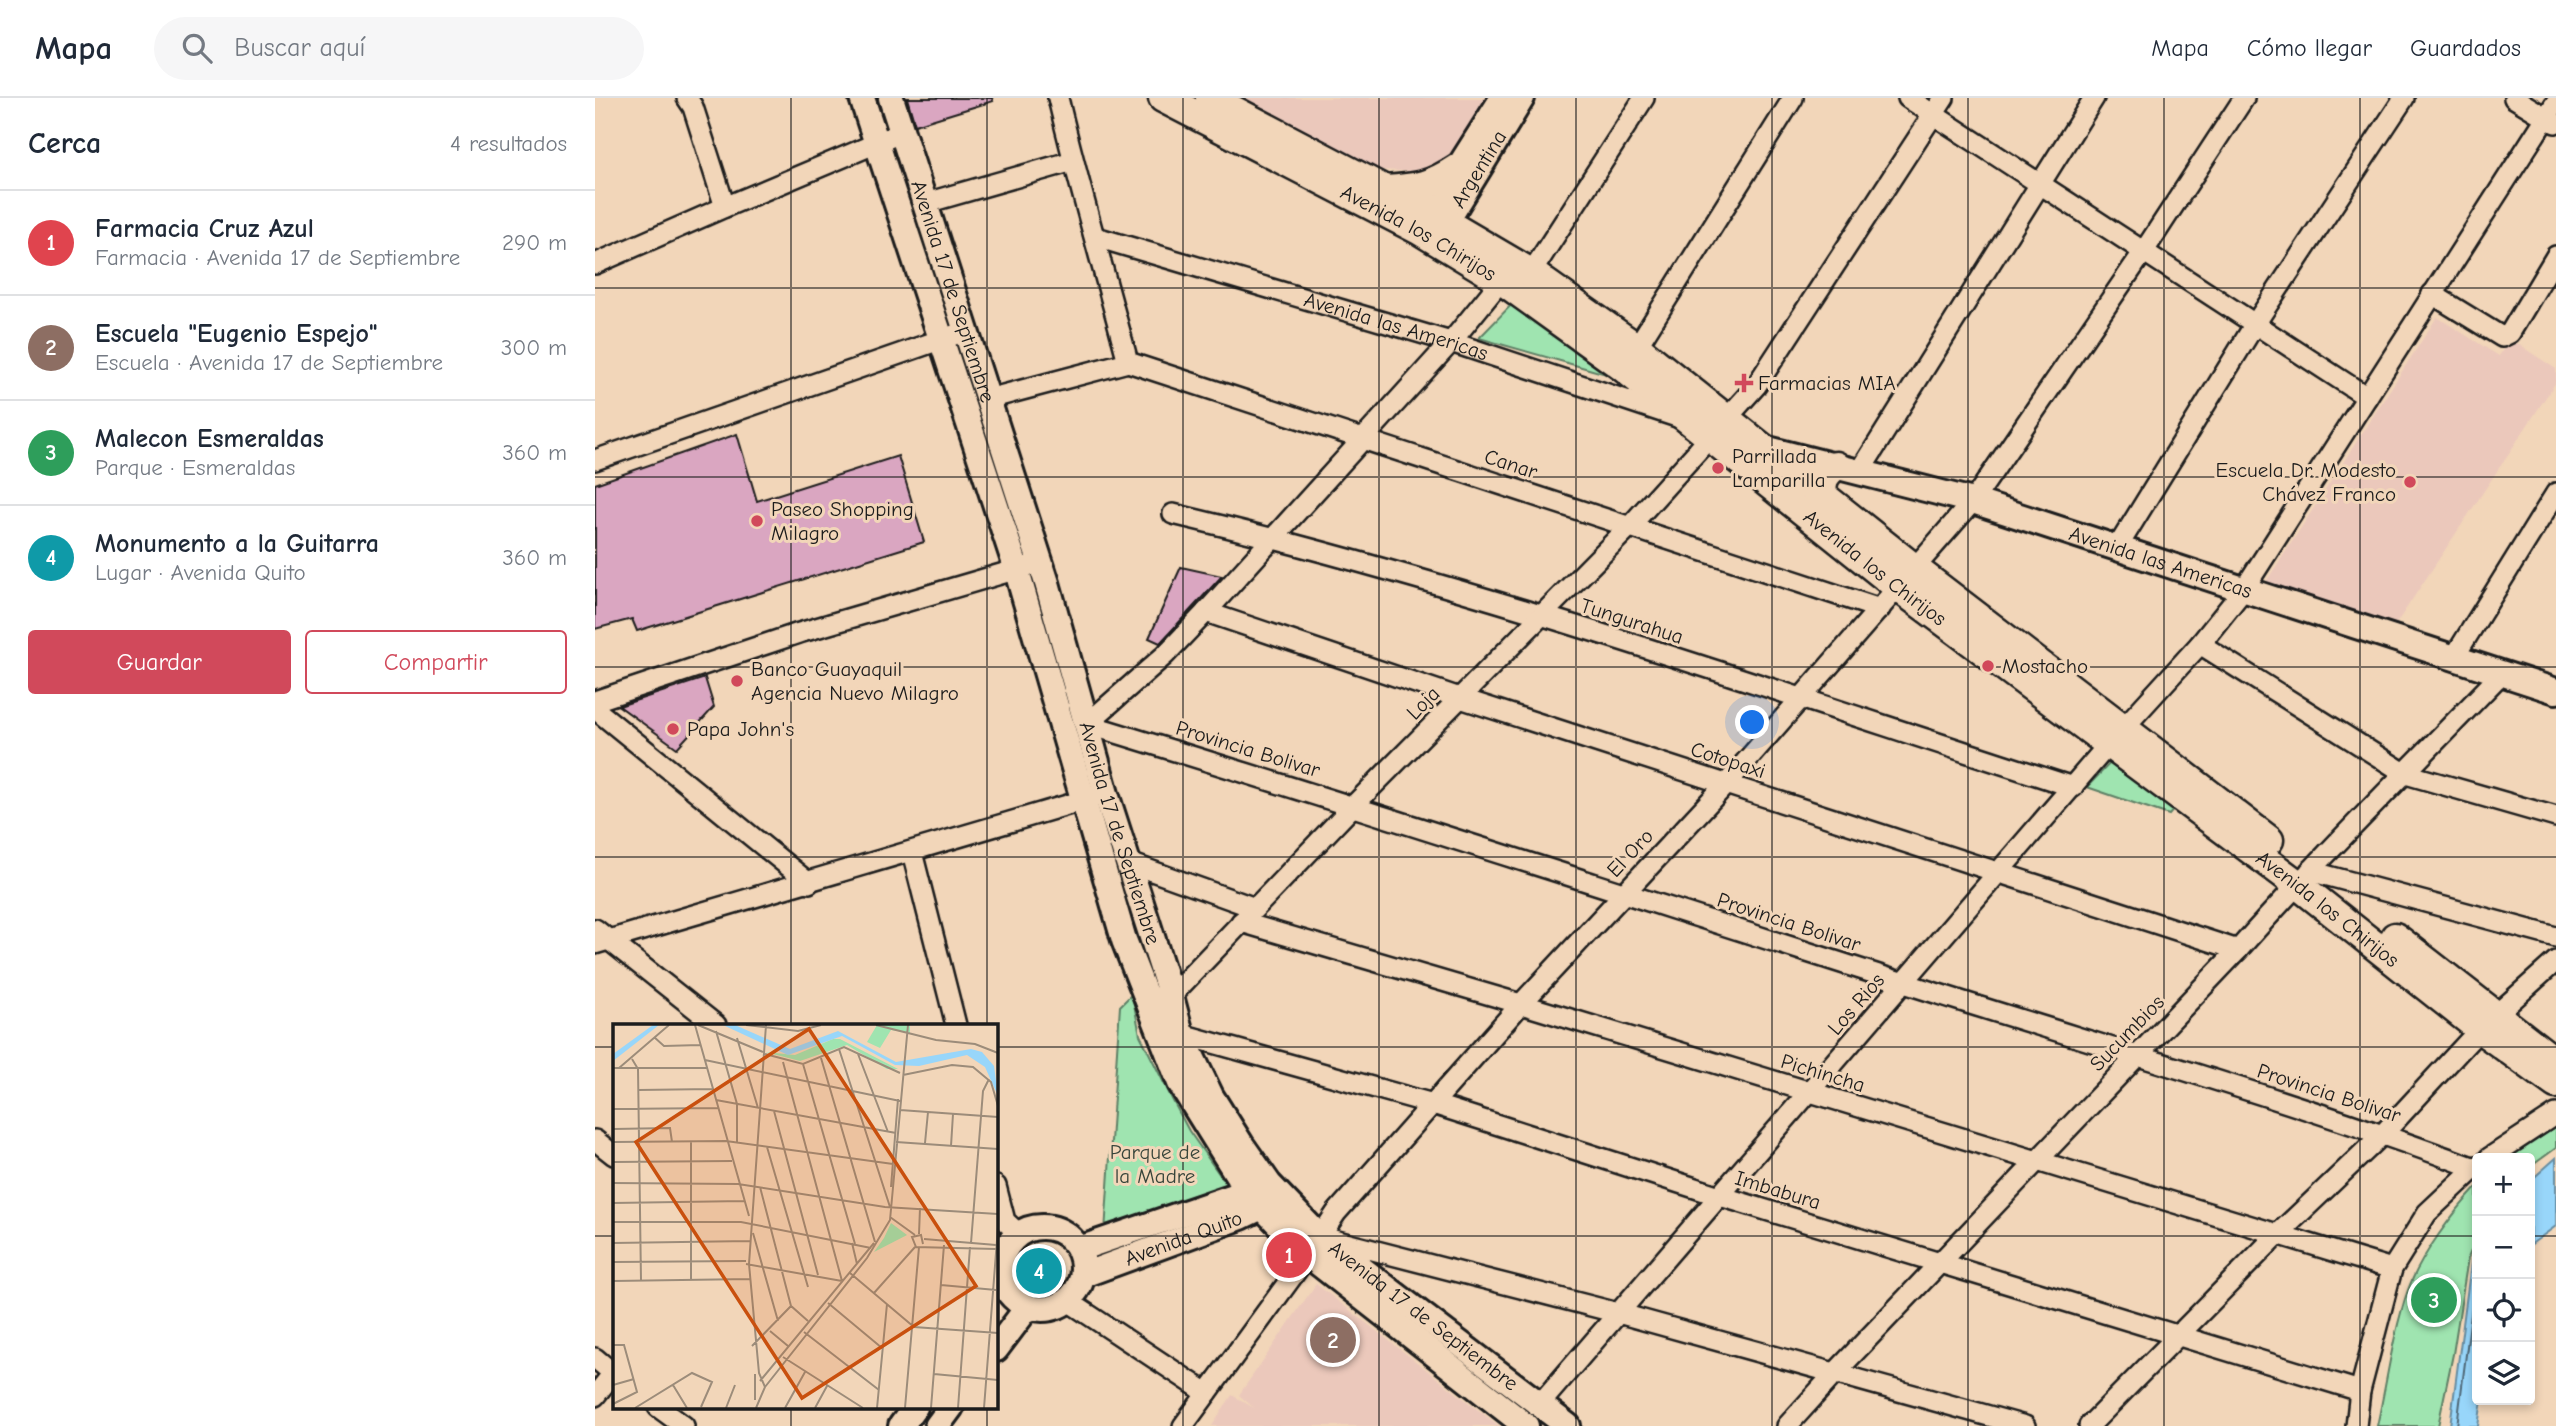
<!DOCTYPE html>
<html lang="es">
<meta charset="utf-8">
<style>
body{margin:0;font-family:"Comic Neue",sans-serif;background:#f6f6f7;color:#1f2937}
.controls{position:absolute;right:21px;bottom:21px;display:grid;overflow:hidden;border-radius:7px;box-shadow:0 4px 10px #0003}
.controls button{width:63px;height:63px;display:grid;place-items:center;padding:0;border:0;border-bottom:2px solid #e0e1e3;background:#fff;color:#1f2937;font:35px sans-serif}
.you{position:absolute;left:1158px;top:625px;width:24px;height:24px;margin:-18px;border:5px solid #fff;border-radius:50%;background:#1a73e8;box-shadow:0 0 0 10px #1a73e833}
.badge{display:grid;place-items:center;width:46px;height:46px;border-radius:50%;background:#d1495b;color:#fff;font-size:23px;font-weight:700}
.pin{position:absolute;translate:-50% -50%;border:4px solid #fff;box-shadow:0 2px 7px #0006}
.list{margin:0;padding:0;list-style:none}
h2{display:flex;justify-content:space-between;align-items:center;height:91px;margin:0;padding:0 28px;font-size:30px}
h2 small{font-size:23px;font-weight:400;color:#747a83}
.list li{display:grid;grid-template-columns:46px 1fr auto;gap:21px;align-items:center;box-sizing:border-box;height:105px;padding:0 28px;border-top:2px solid #e0e1e3}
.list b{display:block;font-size:26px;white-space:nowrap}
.list p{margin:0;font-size:23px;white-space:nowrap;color:#747a83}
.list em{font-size:23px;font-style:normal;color:#747a83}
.actions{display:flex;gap:14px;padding:21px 28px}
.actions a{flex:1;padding:16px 0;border:2px solid #d1495b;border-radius:7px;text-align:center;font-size:24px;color:#d1495b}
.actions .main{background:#d1495b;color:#fff}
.icon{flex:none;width:38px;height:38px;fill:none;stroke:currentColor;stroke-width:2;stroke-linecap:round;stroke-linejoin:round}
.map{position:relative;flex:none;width:1961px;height:1328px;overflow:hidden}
header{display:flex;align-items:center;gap:42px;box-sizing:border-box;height:98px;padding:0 35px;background:#fff;border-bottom:2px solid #e0e1e3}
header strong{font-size:33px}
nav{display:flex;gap:38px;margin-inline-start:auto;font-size:24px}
.search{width:490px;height:63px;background:#f6f6f7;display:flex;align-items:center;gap:18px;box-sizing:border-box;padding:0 24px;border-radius:38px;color:#747a83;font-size:26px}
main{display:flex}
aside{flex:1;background:#fff}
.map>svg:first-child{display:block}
.built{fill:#ebc8bb}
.green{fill:#9fe4b0;stroke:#5e8066;stroke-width:2}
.water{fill:#98d6fa;stroke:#668ca1;stroke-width:2}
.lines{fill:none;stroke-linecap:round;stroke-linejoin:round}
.shore{stroke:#4e6675;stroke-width:2}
.building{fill:#daa6c1;stroke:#1c1c1c;stroke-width:2}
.minor-casing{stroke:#1c1c1c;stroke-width:24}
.tertiary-casing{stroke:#1c1c1c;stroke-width:30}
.secondary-casing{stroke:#1c1c1c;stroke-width:33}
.minor{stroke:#f2d6b9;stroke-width:19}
.tertiary{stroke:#f2d6b9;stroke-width:24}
.secondary{stroke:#f2d6b9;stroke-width:28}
.grid{fill:none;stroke:#1c1c1c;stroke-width:2;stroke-opacity:0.55}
.poi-dot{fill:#d1495b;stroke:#f2d6b9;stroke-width:2.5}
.labels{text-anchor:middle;stroke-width:6;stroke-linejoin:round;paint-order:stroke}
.street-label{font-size:21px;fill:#1c1c1c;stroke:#f2d6b9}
.poi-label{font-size:21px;fill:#1c1c1c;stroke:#f2d6b9;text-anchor:start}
.park-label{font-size:21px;fill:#36443a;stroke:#f2d6b9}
.inset-road{fill:none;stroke:#9c8c7a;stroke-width:2}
.view{fill:#c9500e;fill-opacity:0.15;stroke:#c9500e;stroke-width:3.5}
.inset-edge{fill:none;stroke:#1c1c1c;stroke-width:3.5}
</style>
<header>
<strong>Mapa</strong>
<div class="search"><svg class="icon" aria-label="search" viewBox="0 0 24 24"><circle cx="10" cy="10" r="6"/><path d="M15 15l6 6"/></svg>Buscar aquí</div>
<nav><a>Mapa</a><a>Cómo llegar</a><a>Guardados</a></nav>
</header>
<main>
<aside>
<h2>Cerca<small>4 resultados</small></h2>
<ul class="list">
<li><span class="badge" style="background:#e0444e">1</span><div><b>Farmacia Cruz Azul</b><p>Farmacia · Avenida 17 de Septiembre</p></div><em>290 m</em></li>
<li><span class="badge" style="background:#8d6e63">2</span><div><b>Escuela &quot;Eugenio Espejo&quot;</b><p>Escuela · Avenida 17 de Septiembre</p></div><em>300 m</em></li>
<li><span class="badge" style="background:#2e9e5b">3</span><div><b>Malecon Esmeraldas</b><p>Parque · Esmeraldas</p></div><em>360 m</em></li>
<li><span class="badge" style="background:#0f9aa8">4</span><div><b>Monumento a la Guitarra</b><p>Lugar · Avenida Quito</p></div><em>360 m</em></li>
</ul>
<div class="actions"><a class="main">Guardar</a><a>Compartir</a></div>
</aside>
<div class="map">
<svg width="1961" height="1328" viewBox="0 0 1961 1328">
<rect width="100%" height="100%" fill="#f2d6b9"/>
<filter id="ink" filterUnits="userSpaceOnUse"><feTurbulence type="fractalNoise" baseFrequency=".0143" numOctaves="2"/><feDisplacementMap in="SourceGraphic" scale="14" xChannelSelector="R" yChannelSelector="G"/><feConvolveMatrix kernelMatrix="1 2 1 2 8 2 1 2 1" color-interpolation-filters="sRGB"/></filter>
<g filter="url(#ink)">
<path class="built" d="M646 0H892L855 59 842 70 829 74 786 72Z
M1842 219 1904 258 1915 241 1961 271V284L1799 529 1671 484Z
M721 1186 904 1328H617L637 1297 659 1310 644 1297Z"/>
<path class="green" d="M920 203 1022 279 884 240Z
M1518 662 1580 710 1574 717 1492 689Z
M537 896 545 937 578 1003 594 1033 634 1090 510 1134 525 908Z
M1961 1029V1050L1935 1069V1060H1913Z
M1882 1089V1139L1873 1160 1858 1256 1843 1328H1782C1792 1283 1798 1235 1813 1192 1826 1157 1857 1116 1882 1089Z
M426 1170a18 18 0 1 1 36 0a18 18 0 1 1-36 0Z"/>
<path class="water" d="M1961 1060V1128L1935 1147V1083Z
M1882 1148V1302H1887L1883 1328H1855L1877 1157Z"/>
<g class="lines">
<path class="shore" d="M1862 1328 1882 1169"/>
</g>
<path class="building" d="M312 0H397L398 3 320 27Z
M142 336 162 403 303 358 329 444 42 533 37 521 0 531V386Z
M586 469 627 478 565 545 554 540Z
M110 580 119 609 82 650 24 608Z"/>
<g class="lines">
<g class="minor-casing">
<g id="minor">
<path d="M92 0 98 9 130 109"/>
<path d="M1313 0 1772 299"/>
<path d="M1919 0 1960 25"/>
<path d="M331 105 478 63"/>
<path id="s1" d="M501 139 856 244 1082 319"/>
<path d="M0 166 130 109 308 34"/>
<path d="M936 175 1049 0"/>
<path d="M1837 196 1907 239 1915 235 1961 158"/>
<path d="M1035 260 1198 0"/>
<path d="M533 264 1285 511"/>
<path d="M393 301 533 264C510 176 484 89 463 0"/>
<path d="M0 362 359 237"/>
<path d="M1264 375 1499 0"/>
<path d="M578 416C883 488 1180 593 1478 689"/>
<path d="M1522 450 1660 226 1809 0"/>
<path d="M611 514 865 600 1643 852"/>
<path d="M1605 546 1811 676 1961 719"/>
<path d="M1858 561 1961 395"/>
<path d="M0 603 204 535 433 468"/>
<path d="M0 611 214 785"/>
<path d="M492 626C765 709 1036 798 1309 885 1499 946 1692 1000 1880 1070"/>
<path d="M492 626 570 557 611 514 856 244 913 174"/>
<path d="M317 754 361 927"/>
<path d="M532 764 660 810"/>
<path d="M1715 773 1961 839"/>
<path d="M646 824 926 906 1797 1171"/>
<path d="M0 831 121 927"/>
<path d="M0 846 503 698"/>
<path d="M567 896 576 898 759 707 1035 428 1161 288 1349 0"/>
<path d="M586 936 838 1006 1125 1098 1765 1293"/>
<path d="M0 1042 19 1057"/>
<path d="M1894 1060 1961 1016"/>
<path d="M401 1088 410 1123 424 1136"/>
<path d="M731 1140 1023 1215 1430 1328"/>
<path d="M401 1151 408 1157"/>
<path d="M473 1203 612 1295"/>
<path d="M0 1260 19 1276"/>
<path d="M0 1298 19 1274"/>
<path d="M945 1306 1513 647 1605 546 1649 491 1961 4"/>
<path d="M63 1309 89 1328"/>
<path d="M588 1328 713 1157 741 1115 926 906 1132 685 1378 403 1549 153 1649 0"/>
<path d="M1192 1328 1240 1275 1643 852C1727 757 1818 668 1906 576"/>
<path d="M1494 1328 1682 1137 1788 1036 1885 931 1961 863"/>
<path d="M1761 1328 1765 1293 1797 1171 1832 1115 1882 1068"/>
</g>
</g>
<g class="tertiary-casing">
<g id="tertiary">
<path d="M267 0 419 463 529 842 585 985 653 1094 713 1157 931 1328"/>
<path id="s2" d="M296 0 452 485 511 696 576 898 586 936 616 998 646 1046 674 1086 725 1139 973 1328"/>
<path d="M824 132 907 1"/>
<path id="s3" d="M841 141 927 0"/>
<path id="s4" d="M1169 350 1378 403 1961 593"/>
<circle cx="447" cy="1170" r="41"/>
<path d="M484 1151 665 1089"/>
<path id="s5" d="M488 1177 646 1119 679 1103"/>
<path d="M401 1251 432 1210"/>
<path d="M306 1328 320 1309"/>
<path d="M342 1328 356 1309"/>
</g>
</g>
<g class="secondary-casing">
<g id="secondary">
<path id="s6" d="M568 0 824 132 908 183 1029 270 1303 489 1702 786 1885 931 1961 986"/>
<path d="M615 0 834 115 936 175 1042 250 1320 471 1674 742"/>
<path d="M790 92C823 90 836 88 863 70"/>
<path d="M1229 399C1225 385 1229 376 1241 368"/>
<path d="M1800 839 1953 958"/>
</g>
</g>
<use href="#minor" class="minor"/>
<use href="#tertiary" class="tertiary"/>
<use href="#secondary" class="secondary"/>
</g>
</g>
<path class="grid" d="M196 0V927M392 0V927M588 0V1328M784 0V1328M981 0V1328M1177 0V1328M1373 0V1328M1569 0V1328M1765 0V1328M0 190H1961M0 379H1961M0 569H1961M0 759H1961M0 949H19M401 949H1961M0 1138H19M401 1138H1882M1935 1138H1961M196 1309V1328M392 1309V1328"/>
<g class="poi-dot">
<path d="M1145.5 274.5h7v7h7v7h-7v7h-7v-7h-7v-7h7z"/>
<circle cx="1123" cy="370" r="7"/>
<circle cx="1815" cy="384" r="7"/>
<circle cx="162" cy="423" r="7"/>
<circle cx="1393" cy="568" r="7"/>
<circle cx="142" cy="583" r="7"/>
<circle cx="78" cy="631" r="7"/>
</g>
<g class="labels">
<g class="street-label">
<text dy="7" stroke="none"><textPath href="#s3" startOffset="82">Argentina</textPath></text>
<text dy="7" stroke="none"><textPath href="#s6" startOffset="289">Avenida los Chirijos</textPath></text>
<text dy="7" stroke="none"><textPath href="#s2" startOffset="203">Avenida 17 de Septiembre</textPath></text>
<text dy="7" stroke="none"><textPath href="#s1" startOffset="313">Avenida las Americas</textPath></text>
<text transform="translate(916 366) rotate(18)" y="7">Canar</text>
<text dy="7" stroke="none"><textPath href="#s4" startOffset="413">Avenida las Americas</textPath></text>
<text dy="7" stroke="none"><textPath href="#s6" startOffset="856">Avenida los Chirijos</textPath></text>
<text transform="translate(1037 523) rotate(18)" y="7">Tungurahua</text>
<text transform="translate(828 605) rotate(-45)" y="7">Loja</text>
<text transform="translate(653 651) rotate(17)" y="7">Provincia Bolivar</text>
<text transform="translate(1133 662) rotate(18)" y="7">Cotopaxi</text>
<text dy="7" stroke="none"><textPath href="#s2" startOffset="770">Avenida 17 de Septiembre</textPath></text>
<text transform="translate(1035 755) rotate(-47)" y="7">El Oro</text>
<text dy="7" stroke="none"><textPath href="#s6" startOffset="1423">Avenida los Chirijos</textPath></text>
<text transform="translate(1194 824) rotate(18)" y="7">Provincia Bolivar</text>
<text transform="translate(1261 906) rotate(-49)" y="7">Los Rios</text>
<text transform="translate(1532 935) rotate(-46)" y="7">Sucumbios</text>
<text transform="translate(1228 975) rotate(17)" y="7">Pichincha</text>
<text transform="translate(1734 995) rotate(18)" y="7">Provincia Bolivar</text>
<text transform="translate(1183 1092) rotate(17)" y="7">Imbabura</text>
<text dy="7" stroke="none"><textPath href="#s5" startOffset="107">Avenida Quito</textPath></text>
<text dy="7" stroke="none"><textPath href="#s2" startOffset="1358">Avenida 17 de Septiembre</textPath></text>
</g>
<g class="poi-label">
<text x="1163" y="292">Farmacias MIA</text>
<text x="1137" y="365">Parrillada<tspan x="1137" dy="24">Lamparilla</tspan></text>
<text x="1801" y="379" text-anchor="end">Escuela Dr. Modesto<tspan x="1801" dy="24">Chávez Franco</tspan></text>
<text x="176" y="418">Paseo Shopping<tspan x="176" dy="24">Milagro</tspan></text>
<text x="1407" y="575">Mostacho</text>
<text x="156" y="578">Banco Guayaquil<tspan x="156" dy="24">Agencia Nuevo Milagro</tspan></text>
<text x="92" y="638">Papa John's</text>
</g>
<g class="park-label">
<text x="560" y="1061">Parque de<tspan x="560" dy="24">la Madre</tspan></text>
</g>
</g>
<g transform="translate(18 926)">
<rect width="385" height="385" fill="#f2d6b9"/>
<path d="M264 1H297V9L278 6 267 24 254 18ZM220 15H227L285 45H274L234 21 187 37 152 28 182 31ZM278 199 294 211 261 228 271 214Z" fill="#9fe4b0"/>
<path d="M40 1H46L0 37V30ZM110 1H122L177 25 225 7 283 38 358 25 369 28 381 42 385 72 372 43 354 31 306 42 282 41 229 12 175 31Z" fill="#98d6fa"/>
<path class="inset-road" d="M82 1 136 192M85 1 150 28M133 1 185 7 208 1M263 1 323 16 362 20 385 29M103 7 124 80V118M41 13 51 22 87 21M124 14 145 84M226 25 277 183M152 30 190 40 231 23 287 49M245 30 275 108M208 34 262 218M19 35 25 45 28 257M92 36 287 77M170 38 229 257M190 40 242 220M0 44H94M6 44 56 1M290 51 339 41 360 43 378 58 385 82M25 66 100 65M103 76 283 109M0 85 105 84M287 86 385 93M161 87 205 251M0 105 57 104 59 118M0 118 113 117 280 140M283 118 385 125M312 119 315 88M338 122 340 90M154 123 195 263M0 138 119 137M0 159 125 160 272 183 385 190M147 163 178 282M278 163 285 75M0 179 131 177M277 193 302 211M0 198H128L258 224M140 209 165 297M306 210 307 184M311 215 383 221M0 219 137 217M239 219 244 240M358 219 370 67 376 55M310 220 308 211 299 213 303 223 383 225M0 238 133 237M133 240 229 257M237 249 301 303 385 309M78 256V117M0 257 137 255M328 261 383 266M261 269 302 223M215 279 269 324M157 307 175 322M191 308 266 366M0 321H11L24 368 0 380M139 322 178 282 195 297M170 333 250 384M142 350V376M321 350 385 356M147 357 261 219M0 361 21 355M60 361 74 384M152 363 254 234 277 196 295 1M22 384 79 349 99 358 88 383M113 384 122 361M143 384 152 363 146 349 136 240 153 1M172 384 192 348M202 384 214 362M264 384 274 280M292 384 306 223M318 384 331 221M345 384 357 223M371 384 385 203"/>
<path class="view" d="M196 5 363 262 189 374 23 118Z"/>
<rect width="385" height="385" class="inset-edge"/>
</g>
</svg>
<div class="controls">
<button>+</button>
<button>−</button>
<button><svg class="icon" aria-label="locate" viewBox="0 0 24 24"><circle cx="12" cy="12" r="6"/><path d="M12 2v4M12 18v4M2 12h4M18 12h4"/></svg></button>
<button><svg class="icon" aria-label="layers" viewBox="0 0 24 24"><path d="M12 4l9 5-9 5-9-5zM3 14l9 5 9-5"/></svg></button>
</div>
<div class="you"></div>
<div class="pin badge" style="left:694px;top:1157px;background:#e0444e">1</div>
<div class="pin badge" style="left:738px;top:1242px;background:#8d6e63">2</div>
<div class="pin badge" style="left:1839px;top:1202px;background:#2e9e5b">3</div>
<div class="pin badge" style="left:444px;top:1173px;background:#0f9aa8">4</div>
</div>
</main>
